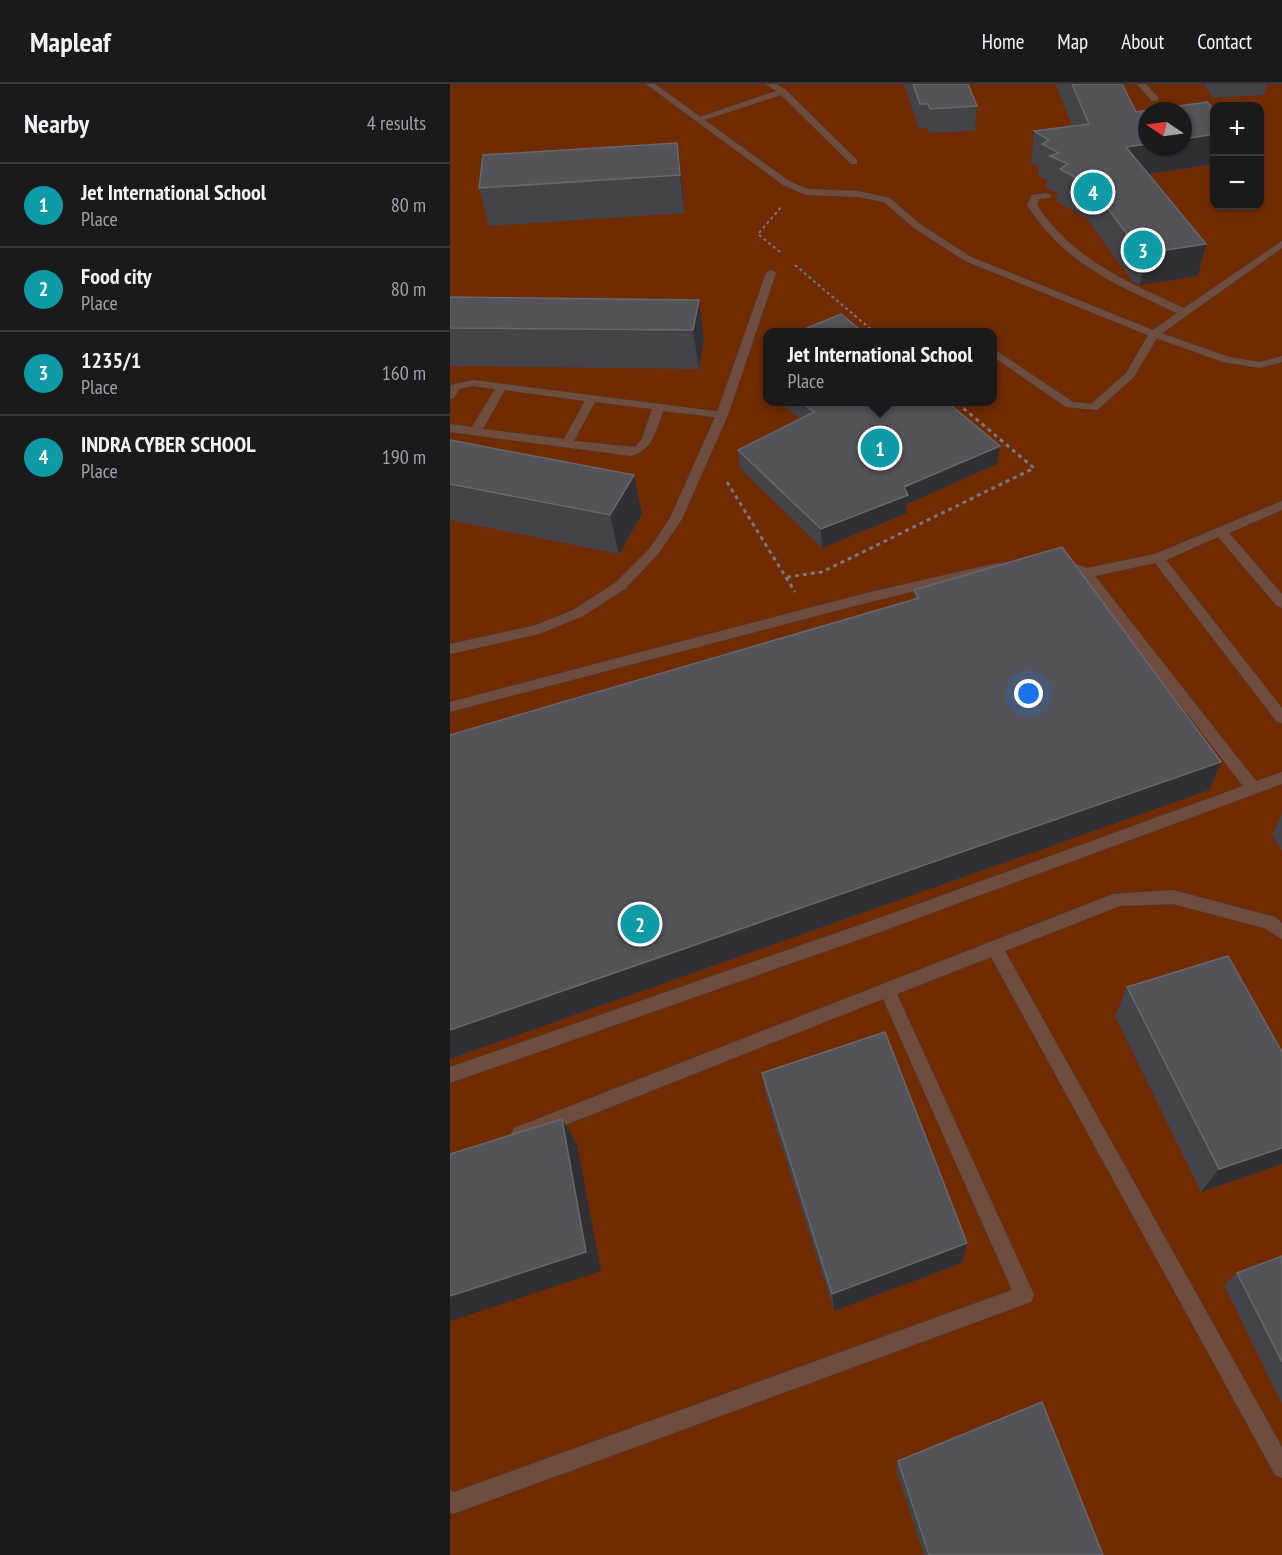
<!DOCTYPE html>
<meta charset="utf-8">
<style>
body{margin:0;font-family:"PT Sans Narrow",sans-serif;background:#27272a;color:#f1f3f6}
.controls{position:absolute;right:18px;top:18px;display:grid;overflow:hidden;border-radius:12px;box-shadow:0 2px 4px #0004}
.controls button{width:54px;height:54px;display:grid;place-items:center;padding:0;border:0;border-bottom:2px solid #38383b;background:#1a1a1d;color:#f1f3f6;font:30px sans-serif}
.compass{position:absolute;left:688px;top:18px;width:54px;height:54px;border-radius:50%;background:#1a1a1d;box-shadow:0 2px 4px #0004;rotate:283deg}
.you{position:absolute;left:579px;top:610px;width:21px;height:21px;margin:-15px;border:4px solid #fff;border-radius:50%;background:#1a73e8;box-shadow:0 0 0 9px #1a73e833}
.badge{display:grid;place-items:center;width:39px;height:39px;border-radius:50%;background:#0b8043;color:#fff;font-size:20px;font-weight:700}
.pin{position:absolute;translate:-50% -50%;border:3px solid #fff;box-shadow:0 2px 6px #0006}
.popup{position:absolute;left:313px;top:244px;width:234px;height:78px;box-sizing:border-box;display:grid;place-content:center;border-radius:12px;background:#1a1a1d;filter:drop-shadow(0 2px 4px #0005);font-size:20px;white-space:nowrap;color:#9fa1a4}
.popup b{font-size:22px;color:#f1f3f6}
.popup::after{content:'';position:absolute;left:50%;top:100%;margin-left:-12px;border:12px solid transparent;border-top-color:#1a1a1d}
.list{margin:0;padding:0;list-style:none}
h2{display:flex;justify-content:space-between;align-items:center;height:78px;margin:0;padding:0 24px;font-size:26px}
h2 small{font-size:20px;font-weight:400;color:#9fa1a4}
.list li{display:grid;grid-template-columns:39px 1fr auto;gap:18px;align-items:center;box-sizing:border-box;height:84px;padding:0 24px;border-top:2px solid #38383b}
.list b{display:block;font-size:22px;white-space:nowrap}
.list p{margin:0;font-size:20px;white-space:nowrap;color:#9fa1a4}
.list em{font-size:20px;font-style:normal;color:#9fa1a4}
.map{position:relative;flex:none;width:832px;height:1471px;overflow:hidden}
header{display:flex;align-items:center;gap:36px;box-sizing:border-box;height:84px;padding:0 30px;background:#1a1a1d;border-bottom:2px solid #38383b}
header strong{font-size:28px}
nav{display:flex;gap:33px;margin-inline-start:auto;font-size:21px}
main{display:flex}
aside{flex:1;background:#1a1a1d}
.map>svg:first-child{display:block}
.green{fill:#712b01;fill-rule:evenodd}
.lines{fill:none;stroke-linecap:round;stroke-linejoin:round}
.lane-casing{stroke:#3f3f44;stroke-width:1}
.street-casing{stroke:#3f3f44;stroke-width:1}
.path-far1{stroke:#78787d;stroke-width:2;stroke-dasharray:3 3;stroke-linecap:butt}
.path{stroke:#78787d;stroke-width:3;stroke-dasharray:4 4;stroke-linecap:butt}
.lane{fill:#6f4d3e;fill-rule:evenodd}
.street{fill:#6f4d3e;fill-rule:evenodd}
.wall{fill:#434349}
.shaded-wall{fill:#2f2f35}
.building{fill:#535359;stroke:#67676d;stroke-width:1.5}
</style>
<header>
<strong>Mapleaf</strong>
<nav><a>Home</a><a>Map</a><a>About</a><a>Contact</a></nav>
</header>
<main>
<aside>
<h2>Nearby<small>4 results</small></h2>
<ul class="list">
<li><span class="badge" style="background:#0f9aa8">1</span><div><b>Jet International School</b><p>Place</p></div><em>80 m</em></li>
<li><span class="badge" style="background:#0f9aa8">2</span><div><b>Food city</b><p>Place</p></div><em>80 m</em></li>
<li><span class="badge" style="background:#0f9aa8">3</span><div><b>1235/1</b><p>Place</p></div><em>160 m</em></li>
<li><span class="badge" style="background:#0f9aa8">4</span><div><b>INDRA CYBER SCHOOL</b><p>Place</p></div><em>190 m</em></li>
</ul>
</aside>
<div class="map">
<svg width="832" height="1471" viewBox="0 0 832 1471">
<rect width="100%" height="100%" fill="#222227"/>
<path class="green" d="M0 0H832V1471H0ZM764 22H810V122H764ZM697 27H733V63H697ZM318 248H542V318H318Z"/>
<g class="lines">
<g class="lane-casing">
<path id="lane" d="M316 0H326L336 6 407 76V80H401L331 11 251 37 244 35 326 7Z
M687 0H696L708 13V17H702Z
M596 109 601 112 599 114 589 115 587 121C622 175 677 198 734 224L832 157V164L708 252 684 293 647 326 616 323 542 272V264L623 318 641 320 676 289 700 248 727 229C665 200 616 181 577 121L582 111Z
M23 296 272 328 278 331 272 334 213 327C206 346 203 366 181 372L0 348V340L22 343 45 305 23 302 9 305 4 314 0 315 1 301ZM55 306 135 317 114 355 33 345ZM145 318 202 325 192 355 185 363 124 357Z
M832 417V426L779 449 832 510V524L827 522 768 453 716 476 832 624V639L827 638 705 479 645 492 806 697 832 688V700L422 851 0 999V983L421 837 793 702 631 492 606 482 604 479 610 475 637 484 705 470Z
M548 479 552 480 554 483 552 486 420 518 0 628V618L420 508Z"/>
</g>
<g class="street-casing">
<path id="street" d="M196 0H205L339 97 358 105 408 107 440 114 470 140 521 173 708 248 779 273 810 278 832 272V278L810 284 773 278 700 252 515 177 464 144 434 118 408 113 356 111 333 101Z
M321 186 326 189 278 331 232 435 208 470 175 505 133 532 89 550 0 570V560L86 541 123 526 165 499 200 464 220 434 266 331 316 189Z
M723 806 825 833 832 839V855L814 844 723 820 670 822 555 867 832 1363V1394L825 1391 541 873 447 910 581 1204 584 1211 581 1218 3 1430 0 1428V1406L4 1408 562 1206 433 915 70 1059 64 1056 61 1050 64 1044 663 810Z"/>
</g>
<path class="path-far1" d="M330 168 308 150 332 122
M345 181 423 247"/>
<path class="path" d="M421 246 424 248
M277 398 345 508
M337 493 372 488 584 384 506 318"/>
<use href="#lane" class="lane"/>
<use href="#street" class="street"/>
</g>
<path class="wall" d="M454 0H518L527 22 525 47 479 49 477 44 469 45Z
M606 0H672L686 28 765 26V80L699 90 756 160 748 192 690 201 682 197 637 135 606 117 607 109 596 104 597 96 588 92 589 84 581 78 584 47 622 42Z
M754 0H817L814 11 763 14Z
M227 59 235 129 39 142 29 104Z
M0 213 249 216 254 255 249 285 0 282Z
M330 318H497L550 362 547 380 457 420V429L372 464 290 384 288 366 350 335Z
M0 356 192 430 169 470 0 436Z
M464 506 771 678 759 706 0 975V651L464 515Z
M832 730V767L822 751Z
M677 903 832 1080 751 1108 665 932Z
M312 989 517 1159 512 1179 384 1227 317 1016Z
M832 1172V1320L774 1201 787 1189Z
M448 1377 653 1471H474L446 1386Z"/>
<path class="shaded-wall" d="M765 50V80L670 94 676 63 697 60V63H733V55Z
M227 59 232 97 235 129 230 91Z
M756 160 748 192 690 201 697 169Z
M249 216 254 255 249 285 243 246Z
M550 362 547 380 457 420V429L372 464 371 445 454 403Z
M184 391 192 430 169 470 160 431Z
M771 678 759 706 0 975V946Z
M112 1035 127 1060 151 1187 0 1237V1212Z
M832 1064V1080L751 1108 769 1085Z
M517 1159 512 1179 384 1227 382 1210Z"/>
<path class="building" d="M463 0H518L527 22 480 25 478 20H470Z
M622 0H672L686 28 757 18 765 26V50L733 55V27H697V60L676 63 756 160 697 169 688 165 642 103 610 85 618 80 600 72 609 69 592 60 599 56 584 47 639 40Z
M227 59 230 91 29 104 33 71Z
M0 213 249 216 243 246 0 244Z
M391 230 414 249H345Z
M351 318H497L550 362 454 403 458 411 371 445 288 366 364 328Z
M0 356 184 391 160 431 0 400Z
M612 463 771 678 0 946V651L469 514 464 506Z
M778 872 832 968V1064L769 1085 677 903Z
M435 948 517 1159 382 1210 312 989Z
M112 1035 136 1168 0 1212V1070Z
M832 1172V1278L787 1189Z
M592 1318 653 1471H479L448 1377Z"/>
</svg>
<div class="controls">
<button>+</button>
<button>−</button>
</div>
<svg class="compass" viewBox="-18 -18 36 36"><path d="M0-13l5 13h-10z" fill="#e53935"/><path d="M0 13l5-13h-10z" fill="#9fa1a4"/></svg>
<div class="you"></div>
<div class="pin badge" style="left:430px;top:364px;background:#0f9aa8">1</div>
<div class="popup"><b>Jet International School</b>Place</div>
<div class="pin badge" style="left:190px;top:840px;background:#0f9aa8">2</div>
<div class="pin badge" style="left:693px;top:166px;background:#0f9aa8">3</div>
<div class="pin badge" style="left:643px;top:108px;background:#0f9aa8">4</div>
</div>
</main>
